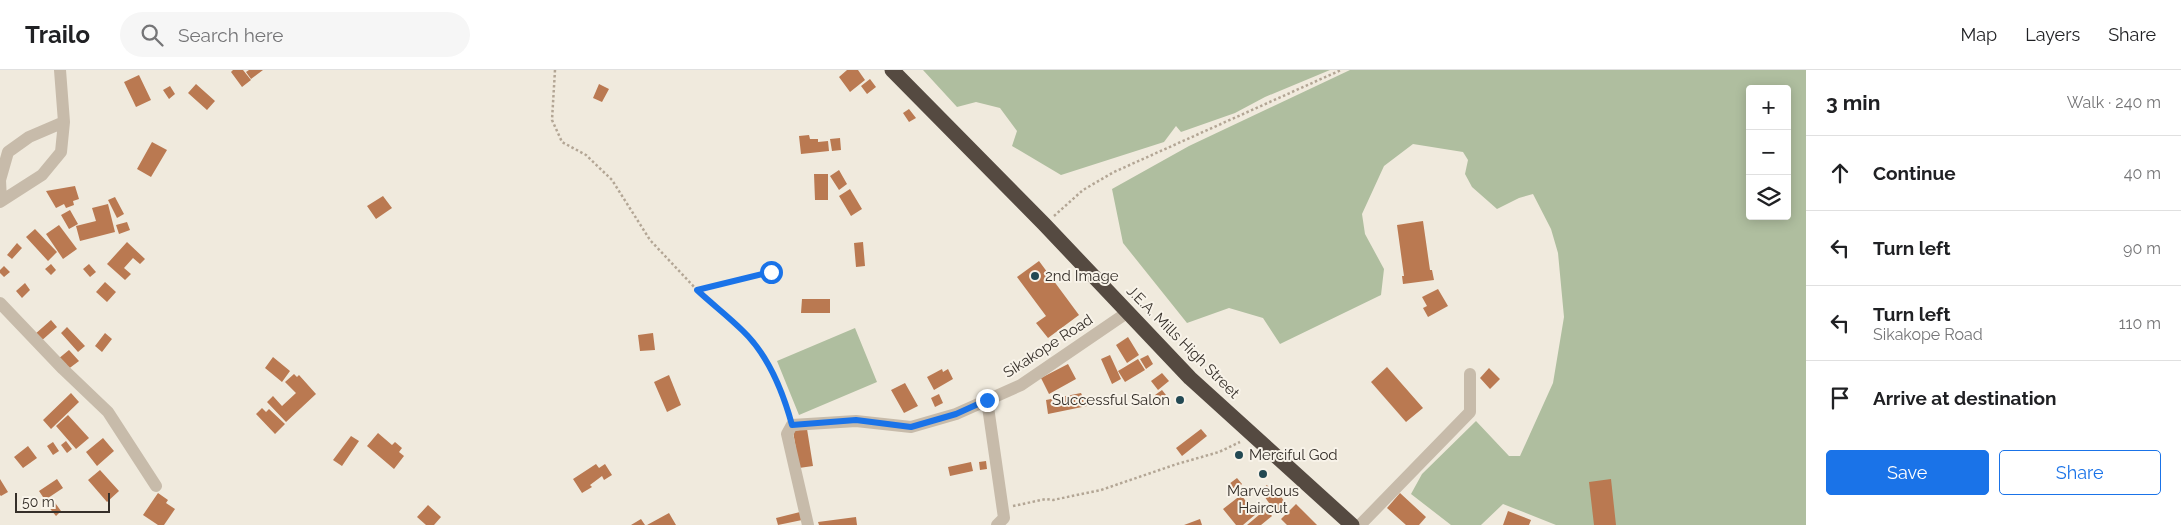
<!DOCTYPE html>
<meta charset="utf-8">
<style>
body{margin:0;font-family:Raleway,sans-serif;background:#f6f6f6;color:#202124}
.controls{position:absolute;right:15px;top:15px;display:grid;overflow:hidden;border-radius:5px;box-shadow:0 2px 12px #0003}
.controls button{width:45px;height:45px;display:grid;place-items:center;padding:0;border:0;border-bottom:1px solid #e0e0e0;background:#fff;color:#202124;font:25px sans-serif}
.scale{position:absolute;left:15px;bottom:12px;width:95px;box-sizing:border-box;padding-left:5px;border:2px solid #352f29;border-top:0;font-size:14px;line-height:18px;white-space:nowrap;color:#352f29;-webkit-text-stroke:4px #f8f3e9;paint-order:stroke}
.stop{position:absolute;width:15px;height:15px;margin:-11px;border:4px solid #1a73e8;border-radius:50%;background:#fff}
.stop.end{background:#1a73e8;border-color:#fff;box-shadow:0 1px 5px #0008}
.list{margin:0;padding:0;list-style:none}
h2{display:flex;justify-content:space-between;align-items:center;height:65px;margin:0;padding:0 20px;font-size:21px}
h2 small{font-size:16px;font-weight:400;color:#757577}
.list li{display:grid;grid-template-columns:32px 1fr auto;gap:15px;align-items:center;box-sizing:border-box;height:75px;padding:0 20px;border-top:1px solid #e0e0e0}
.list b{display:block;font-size:19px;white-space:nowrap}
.list p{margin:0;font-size:16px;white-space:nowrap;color:#757577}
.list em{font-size:16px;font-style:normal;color:#757577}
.actions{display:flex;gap:10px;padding:15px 20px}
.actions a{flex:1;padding:11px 0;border:1px solid #1a73e8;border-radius:5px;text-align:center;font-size:18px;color:#1a73e8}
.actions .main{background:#1a73e8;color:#fff}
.icon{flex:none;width:28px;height:28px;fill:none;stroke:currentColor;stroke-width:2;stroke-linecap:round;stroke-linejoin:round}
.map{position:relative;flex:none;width:1806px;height:455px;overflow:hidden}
header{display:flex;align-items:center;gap:30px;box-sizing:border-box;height:70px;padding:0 25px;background:#fff;border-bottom:1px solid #e0e0e0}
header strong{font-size:24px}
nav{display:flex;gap:28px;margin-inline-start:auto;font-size:18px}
.search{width:350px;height:45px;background:#f6f6f6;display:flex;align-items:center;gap:12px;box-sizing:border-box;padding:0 18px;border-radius:28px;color:#757577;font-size:19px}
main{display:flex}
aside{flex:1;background:#fff}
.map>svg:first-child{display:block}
.green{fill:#afbe9f;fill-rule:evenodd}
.building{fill:#ba7951}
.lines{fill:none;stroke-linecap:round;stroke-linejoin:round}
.path{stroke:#b3a695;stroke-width:2.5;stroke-dasharray:2.5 2.5;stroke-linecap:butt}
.minor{stroke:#c7bbaa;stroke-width:12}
.highway{stroke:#554a41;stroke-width:15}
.route{stroke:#1a73e8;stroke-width:6}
.poi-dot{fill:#234953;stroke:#f8f3e9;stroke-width:2}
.labels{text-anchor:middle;stroke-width:4;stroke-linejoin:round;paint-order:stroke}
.poi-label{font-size:15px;fill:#352f29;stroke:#f8f3e9;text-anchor:start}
.street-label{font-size:15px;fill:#352f29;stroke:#f8f3e9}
</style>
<header>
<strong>Trailo</strong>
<div class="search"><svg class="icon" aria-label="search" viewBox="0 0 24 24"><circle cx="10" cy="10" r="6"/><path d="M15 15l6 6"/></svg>Search here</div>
<nav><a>Map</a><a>Layers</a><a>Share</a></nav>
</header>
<main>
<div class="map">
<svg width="1806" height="455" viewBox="0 0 1806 455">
<rect width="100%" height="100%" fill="#f0eadd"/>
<path class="green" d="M923 0H1330L1265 27 1235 43 1181 62 1176 56 1164 72 1061 105 1012 76 1017 61 1000 38 976 32 957 37Z
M1350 0H1806V455H1556L1503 434 1481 455H1451L1411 424 1422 404 1476 351 1509 386H1520L1553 313 1564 247 1558 183 1551 159 1533 124 1519 128 1497 139 1472 117 1465 104 1468 90 1463 82 1413 74 1384 96 1362 144 1365 164 1384 199 1381 225 1280 274 1263 248 1229 238 1187 253 1123 173 1112 119 1189 76ZM1750 19H1787V146H1750Z
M855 258 877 312 799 345 777 291Z"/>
<path class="building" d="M233 0H243L251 10 242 17 231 2Z
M249 0H263L251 9 246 2Z
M847 0H858L865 10 850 22 839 7Z
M139 5 151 30 136 37 124 12Z
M870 9 876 17 867 24 861 16Z
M196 14 215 31 207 40 188 23Z
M599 14 609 19 602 32 593 28Z
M170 16 175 24 169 29 163 20Z
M909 39 916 48 909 52 903 43Z
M809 65 810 69H818V72L828 71 829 81 801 84 799 66Z
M840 68 841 80 832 81 830 69Z
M152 72 167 80 151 107 137 99Z
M839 100 847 114 839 120 830 106Z
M814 104H828V130H815Z
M75 116 79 129 73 131 74 135 66 138 64 134 56 138 46 121Z
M850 119 862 139 851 146 839 126Z
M383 126 392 138 376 149 367 136Z
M115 127 124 144 117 148 108 130Z
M108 134 115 162 80 171 76 156 96 151 92 138Z
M70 140 78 154 69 159 61 145Z
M1423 151 1430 200H1432L1434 210 1403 214 1402 206H1404L1397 155Z
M127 152 130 160 119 164 116 155Z
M59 155 77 179 63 189 46 164Z
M35 159 57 182 48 191 26 167Z
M127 172 145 189 140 194 133 188 124 198 131 204 125 210 107 194Z
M863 172 865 196 856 197 854 173Z
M17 173 22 178 12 189 7 185Z
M1039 191 1079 245 1048 268 1036 253 1046 246 1017 207Z
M51 194 56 200 51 205 45 199Z
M89 194 96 202 90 207 83 199Z
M4 196 10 202 4 207 0 203V200Z
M105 212 116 222 107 232 96 222Z
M25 213 30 220 22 228 16 221Z
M1438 219 1448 236 1428 247 1423 238 1427 236 1422 227Z
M802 229H830V243H801Z
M51 250 57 257 40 272 34 265Z
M67 257 85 276 78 282 61 263Z
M105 263 112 269 102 282 95 276Z
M653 263 655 280 640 281 638 265Z
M1128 267 1139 285 1127 293 1116 275Z
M69 280 79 291 67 300 58 289Z
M1110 285 1121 309 1112 314 1101 289Z
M1148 285 1153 294 1146 299 1140 289Z
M273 287 290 301 282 312 265 298Z
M1138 289 1145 300 1125 312 1118 301Z
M1068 294 1076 309 1049 324 1041 308Z
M1387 297 1423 338 1406 352 1371 312Z
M1489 298 1500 309 1490 319 1480 308Z
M942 299 943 302 948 299 953 309 934 320 927 307Z
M1162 303 1169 311 1158 320 1151 311Z
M294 304 297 307 299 305 316 324 286 352 267 332 273 326 282 336 296 323 285 312Z
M669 305 681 335 667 342 654 312Z
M905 313 918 336 904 343 891 320Z
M1162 320 1166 325 1159 331 1155 325Z
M71 323 79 332 51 359 43 350Z
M1081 323 1087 336 1048 344 1046 330Z
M939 324 943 333 935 337 931 328Z
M262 338 266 342 269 339 285 354 275 364 256 344Z
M68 345 89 368 76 379 56 356Z
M807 359 813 396 799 398 793 361Z
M1201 359 1207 366 1182 386 1176 378Z
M378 363 392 375 395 372 402 378 399 382 404 386 394 399 367 376Z
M351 366 359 371 342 396 333 390Z
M103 368 114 381 97 396 86 382Z
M66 371 72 379 67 383 61 375Z
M53 372 59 381 53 385 47 376Z
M28 376 37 388 23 398 14 387Z
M986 391 987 399 980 400 979 392Z
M971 392 973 401 950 406 948 397Z
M596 394 599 398 605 394 612 405 604 410 602 406 590 415 592 417 582 423 573 409Z
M100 400 119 421 107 432 88 410Z
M1237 408 1242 414 1234 421 1229 414Z
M0 409 8 422 1 426 0 425Z
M57 409 63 418 45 430 39 421Z
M1611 409 1616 455H1594L1589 412Z
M1267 415 1272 422 1276 420 1287 435 1276 443 1260 420Z
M158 423 168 430 166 433 175 439 164 455H158L143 445Z
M1400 423 1426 447 1419 455H1406L1387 438Z
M1241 425 1256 444 1243 455H1236L1223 439Z
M53 430 61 441 56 446 47 435Z
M1296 434 1317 455H1287L1281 449Z
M428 435 441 447 434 455H426L417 447Z
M1266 439 1272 446 1261 455H1247Z
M1508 441 1531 450 1529 455H1503Z
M800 442 802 450 778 455 776 448Z
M669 443 676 455H647Z
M856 447 857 455H819L818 452Z
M641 449 645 455H631Z
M1200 449 1202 455H1184Z"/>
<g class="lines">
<path class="path" d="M555 0 552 50 562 72 586 85 612 110 650 170 697 220 771 202
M1054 146 1083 120 1114 102 1341 0
M697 220C712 234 729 246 743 261 765 283 781 315 789 345
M1013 436 1046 429 1053 430 1101 420 1177 394 1219 382 1240 372"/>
<path class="minor" d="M1 131 0 110 8 82 29 67 64 52
M0 132 42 105 61 82 64 52 60 0
M0 233 63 299 108 342 156 416
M987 330 1004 448 997 455
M808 455 787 364 792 355 856 351 911 357 956 344 1021 315 1128 242
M1360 455 1470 342V304"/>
<path class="highway" d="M892 0 1044 154 1190 308 1352 455"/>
</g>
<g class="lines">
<path class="route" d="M771 202 697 220C712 234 728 246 743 261 769 286 783 322 792 355L856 350 911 357 956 344 987 330"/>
</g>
<g class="poi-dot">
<circle cx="1035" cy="206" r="5"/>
<circle cx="1180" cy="330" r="5"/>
<circle cx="1239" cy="385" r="5"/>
<circle cx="1263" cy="404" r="5"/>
</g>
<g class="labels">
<g class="poi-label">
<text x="1045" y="211">2nd Image</text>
<text x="1170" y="335" text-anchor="end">Successful Salon</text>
<text x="1249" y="390">Merciful God</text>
<text x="1263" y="426" text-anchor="middle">Marvelous<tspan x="1263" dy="17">Haircut</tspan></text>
</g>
<g class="street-label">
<text transform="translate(1183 272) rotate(45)" y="5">J.E.A. Mills High Street</text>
<text transform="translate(1048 276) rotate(-33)" y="5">Sikakope Road</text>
</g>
</g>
</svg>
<div class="controls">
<button>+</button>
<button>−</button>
<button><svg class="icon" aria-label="layers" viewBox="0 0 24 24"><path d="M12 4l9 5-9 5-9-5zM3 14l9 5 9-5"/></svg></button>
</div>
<div class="scale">50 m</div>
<div class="stop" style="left:771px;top:202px"></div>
<div class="stop end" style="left:987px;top:330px"></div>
</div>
<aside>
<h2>3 min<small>Walk · 240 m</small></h2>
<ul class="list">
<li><svg class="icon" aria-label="ahead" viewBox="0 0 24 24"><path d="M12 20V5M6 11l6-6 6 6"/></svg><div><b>Continue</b></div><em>40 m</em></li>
<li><svg class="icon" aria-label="left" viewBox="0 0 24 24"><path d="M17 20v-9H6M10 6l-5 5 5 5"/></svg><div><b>Turn left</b></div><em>90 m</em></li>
<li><svg class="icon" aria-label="left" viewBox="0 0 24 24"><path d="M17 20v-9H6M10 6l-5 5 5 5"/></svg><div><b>Turn left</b><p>Sikakope Road</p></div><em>110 m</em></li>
<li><svg class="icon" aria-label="arrive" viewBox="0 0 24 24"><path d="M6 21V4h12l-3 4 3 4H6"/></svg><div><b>Arrive at destination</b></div></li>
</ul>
<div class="actions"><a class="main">Save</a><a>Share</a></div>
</aside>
</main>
